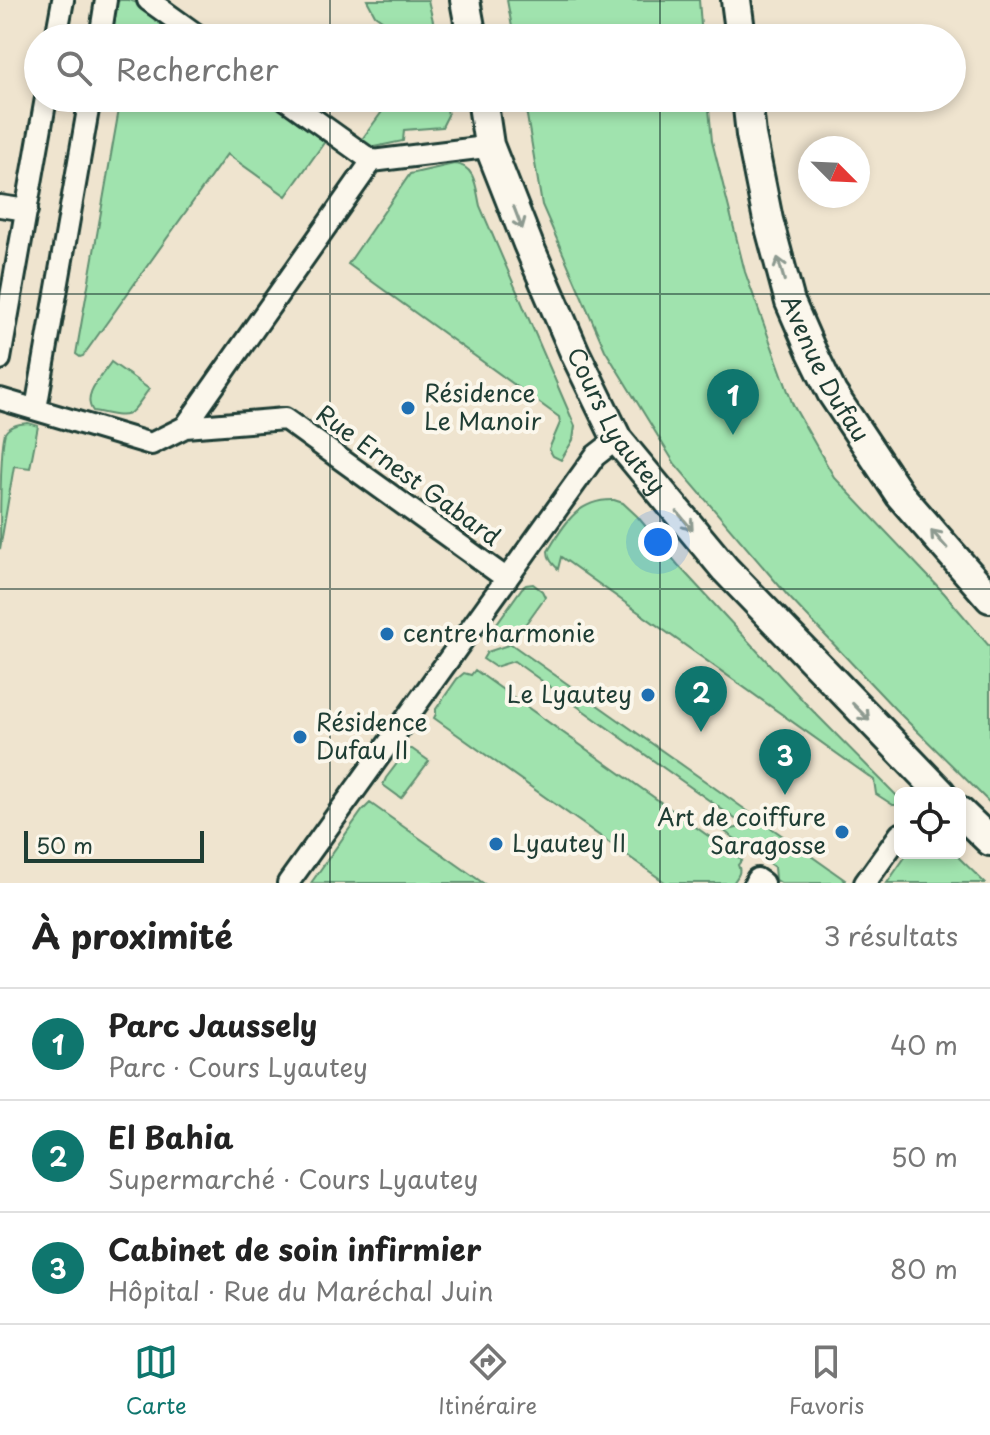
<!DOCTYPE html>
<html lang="fr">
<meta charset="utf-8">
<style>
body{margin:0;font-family:"Playpen Sans",sans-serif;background:#f2f2f2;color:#222}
.controls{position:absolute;right:24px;bottom:24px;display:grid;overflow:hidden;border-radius:12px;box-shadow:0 4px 12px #0003}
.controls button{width:72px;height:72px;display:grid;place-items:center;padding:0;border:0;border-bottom:2px solid #e0e0e0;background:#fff;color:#222;font:40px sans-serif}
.compass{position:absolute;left:798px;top:136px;width:72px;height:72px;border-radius:50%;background:#fff;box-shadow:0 4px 12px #0003;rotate:114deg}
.scale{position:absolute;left:24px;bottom:20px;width:180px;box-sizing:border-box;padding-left:8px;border:4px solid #1f3d34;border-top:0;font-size:22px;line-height:28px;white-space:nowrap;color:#1f3d34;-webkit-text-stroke:6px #fbf7ec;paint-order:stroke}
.you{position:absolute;left:658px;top:542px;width:28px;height:28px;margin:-20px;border:6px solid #fff;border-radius:50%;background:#1a73e8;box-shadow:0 0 0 12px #1a73e833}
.badge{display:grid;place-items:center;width:52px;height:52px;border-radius:50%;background:#0f766e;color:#fff;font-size:26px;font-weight:700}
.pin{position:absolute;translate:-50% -66px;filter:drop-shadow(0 2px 4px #0008)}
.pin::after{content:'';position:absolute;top:42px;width:28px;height:24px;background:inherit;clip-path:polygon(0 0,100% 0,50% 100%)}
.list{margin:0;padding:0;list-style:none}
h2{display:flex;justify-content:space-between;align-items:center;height:104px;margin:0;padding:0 32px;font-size:34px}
h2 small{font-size:26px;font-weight:400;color:#767676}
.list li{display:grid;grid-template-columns:52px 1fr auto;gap:24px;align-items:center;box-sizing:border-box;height:112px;padding:0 32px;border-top:2px solid #e0e0e0}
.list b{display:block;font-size:30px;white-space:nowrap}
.list p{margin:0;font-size:26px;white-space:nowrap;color:#767676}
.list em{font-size:26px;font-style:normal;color:#767676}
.icon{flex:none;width:44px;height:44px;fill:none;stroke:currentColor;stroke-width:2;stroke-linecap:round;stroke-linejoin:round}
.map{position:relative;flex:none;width:990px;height:883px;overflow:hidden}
.search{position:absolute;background:#fff;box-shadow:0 4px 12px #0003;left:24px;right:24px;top:24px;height:88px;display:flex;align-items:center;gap:20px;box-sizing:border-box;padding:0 28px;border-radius:44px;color:#767676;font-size:30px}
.sheet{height:440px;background:#fff}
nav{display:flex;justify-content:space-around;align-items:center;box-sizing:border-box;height:112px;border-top:2px solid #e0e0e0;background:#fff;font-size:22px;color:#767676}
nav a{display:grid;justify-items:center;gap:4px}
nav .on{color:#0f766e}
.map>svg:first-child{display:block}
.green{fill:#a0e3ae;stroke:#609071;stroke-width:2}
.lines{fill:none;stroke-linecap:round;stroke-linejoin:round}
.street-casing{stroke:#1f3d34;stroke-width:26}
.secondary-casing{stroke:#1f3d34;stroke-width:34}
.street{stroke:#fbf7ec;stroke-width:20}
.secondary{stroke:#fbf7ec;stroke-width:28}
.oneway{stroke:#8d9a90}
.grid{fill:none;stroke:#1f3d34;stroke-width:2;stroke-opacity:0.55}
.poi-dot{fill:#1f6fb2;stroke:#fbf7ec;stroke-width:3}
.labels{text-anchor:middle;stroke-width:8;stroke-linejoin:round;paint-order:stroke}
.street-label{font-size:24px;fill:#1f3d34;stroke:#fbf7ec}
.poi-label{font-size:24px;fill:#1f3d34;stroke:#fbf7ec;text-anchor:start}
</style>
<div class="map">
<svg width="990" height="883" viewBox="0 0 990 883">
<rect width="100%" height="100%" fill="#efe4cf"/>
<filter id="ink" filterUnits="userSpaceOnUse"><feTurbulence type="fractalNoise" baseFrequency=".0125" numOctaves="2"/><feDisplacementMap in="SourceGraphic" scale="16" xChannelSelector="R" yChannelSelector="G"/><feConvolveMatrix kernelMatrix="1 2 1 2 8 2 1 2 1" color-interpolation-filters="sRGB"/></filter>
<g filter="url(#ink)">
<path class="green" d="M120 0H129L135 2 184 38H123L109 28 113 5Z
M367 0H428L437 38H407L375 15Z
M507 0H699L702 38H514Z
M121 98H268L326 140 286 196 227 154 83 356 80 357 76 354Z
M392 98H445L448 115 442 127 404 130 403 141 364 149 360 142Z
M524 98H708L712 141 745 272 793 405 834 477 944 593 990 647V803L895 709 788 596 675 464 605 350 542 205Z
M454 164C476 165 476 189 480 206L575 426 573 440 561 460 553 456 549 449 560 423 559 417 348 264 410 174Z
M111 362 149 389C126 421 132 418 93 411 81 395 102 376 111 362Z
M28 423 38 426 30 468 14 466 0 549C0 527 0 449 5 433 10 425 19 424 28 423Z
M614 500 623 503 637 516 678 565 808 706 900 799 898 805H893L876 794 874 780 561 557 558 569C552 563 548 559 548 551 565 523 578 499 614 500Z
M533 584 542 591 545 597 522 629 485 640 522 588 526 585Z
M511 644 845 880 843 883H781L775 879 774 867 724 831 745 826 514 661 495 667 483 659 487 652Z
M475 670 742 860 738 865C742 873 737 877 733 883H666L434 718 436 714V709L457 679 464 673 471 675Z
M408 749H412L429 761 401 798 383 785 386 778Z
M370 803 483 883H311L362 811Z
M908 853H954L985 883H887Z"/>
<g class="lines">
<g class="street-casing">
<path id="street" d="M148 0 201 38
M56 38 63 0
M100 38 106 0
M284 98 372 161
M0 206 27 210
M0 359 46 98
M0 399 151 444 185 427 285 419 507 579
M36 409 90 98
M185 427 372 161 478 148 489 145
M288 883 595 456 617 439
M755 883 757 879 763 883
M865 883 900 834"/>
</g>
<g class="secondary-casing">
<g id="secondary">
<path d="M465 0 472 38"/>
<path d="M736 0 741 38"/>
<path id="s1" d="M482 98 489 145 528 244 575 353 617 439 725 569 941 793"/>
<path id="s2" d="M747 98 751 135 768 220 790 302 811 350 832 393 900 495 990 598"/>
<path d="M960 812 990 841"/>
</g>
</g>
<use href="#street" class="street"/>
<use href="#secondary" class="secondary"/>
</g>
<defs><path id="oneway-shaft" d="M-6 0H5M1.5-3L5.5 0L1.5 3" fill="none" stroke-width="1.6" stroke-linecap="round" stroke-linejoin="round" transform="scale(2)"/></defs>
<g class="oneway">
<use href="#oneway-shaft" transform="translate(518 218) rotate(69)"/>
<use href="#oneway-shaft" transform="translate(781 269) rotate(-106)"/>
<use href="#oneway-shaft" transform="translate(685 521) rotate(50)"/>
<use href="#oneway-shaft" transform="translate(939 539) rotate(-131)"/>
<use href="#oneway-shaft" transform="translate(861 712) rotate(46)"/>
</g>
</g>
<path class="grid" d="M330 0V38M660 0V38M330 98V883M660 98V883M0 294H990M0 589H990"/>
<g class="poi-dot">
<circle cx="408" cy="408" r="8"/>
<circle cx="387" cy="634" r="8"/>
<circle cx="648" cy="695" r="8"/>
<circle cx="300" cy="737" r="8"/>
<circle cx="842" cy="832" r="8"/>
<circle cx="496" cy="844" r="8"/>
</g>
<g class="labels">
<g class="street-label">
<text dy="8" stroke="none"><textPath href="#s2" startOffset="284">Avenue Dufau</textPath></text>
<text dy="8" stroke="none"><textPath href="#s1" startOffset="352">Cours Lyautey</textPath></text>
<text transform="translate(408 476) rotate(36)" y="8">Rue Ernest Gabard</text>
</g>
<g class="poi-label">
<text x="424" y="402">Résidence<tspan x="424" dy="28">Le Manoir</tspan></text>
<text x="403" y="642">centre harmonie</text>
<text x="632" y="703" text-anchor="end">Le Lyautey</text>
<text x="316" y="731">Résidence<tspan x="316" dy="28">Dufau II</tspan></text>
<text x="826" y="826" text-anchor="end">Art de coiffure<tspan x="826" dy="28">Saragosse</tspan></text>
<text x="512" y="852">Lyautey II</text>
</g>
</g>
</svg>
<div class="controls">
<button><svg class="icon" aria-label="locate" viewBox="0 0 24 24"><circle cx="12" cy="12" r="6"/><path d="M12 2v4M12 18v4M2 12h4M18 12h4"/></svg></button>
</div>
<svg class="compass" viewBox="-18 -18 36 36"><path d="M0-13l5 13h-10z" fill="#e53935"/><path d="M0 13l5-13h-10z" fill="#767676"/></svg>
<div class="scale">50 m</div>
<div class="you"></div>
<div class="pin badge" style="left:733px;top:435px">1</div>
<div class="pin badge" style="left:701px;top:732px">2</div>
<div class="pin badge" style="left:785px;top:795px">3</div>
<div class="search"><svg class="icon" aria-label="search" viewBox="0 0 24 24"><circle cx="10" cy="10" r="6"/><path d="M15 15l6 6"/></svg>Rechercher</div>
</div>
<section class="sheet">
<h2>À proximité<small>3 résultats</small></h2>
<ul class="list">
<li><span class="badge">1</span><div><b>Parc Jaussely</b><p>Parc · Cours Lyautey</p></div><em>40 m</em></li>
<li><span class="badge">2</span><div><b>El Bahia</b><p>Supermarché · Cours Lyautey</p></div><em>50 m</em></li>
<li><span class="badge">3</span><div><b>Cabinet de soin infirmier</b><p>Hôpital · Rue du Maréchal Juin</p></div><em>80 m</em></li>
</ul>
</section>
<nav>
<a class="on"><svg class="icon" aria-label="map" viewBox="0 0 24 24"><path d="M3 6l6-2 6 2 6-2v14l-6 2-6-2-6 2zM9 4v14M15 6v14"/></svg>Carte</a>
<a><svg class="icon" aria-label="directions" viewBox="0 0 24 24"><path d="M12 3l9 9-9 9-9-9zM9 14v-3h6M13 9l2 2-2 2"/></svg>Itinéraire</a>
<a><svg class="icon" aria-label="saved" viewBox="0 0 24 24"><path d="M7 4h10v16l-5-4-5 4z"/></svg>Favoris</a>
</nav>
